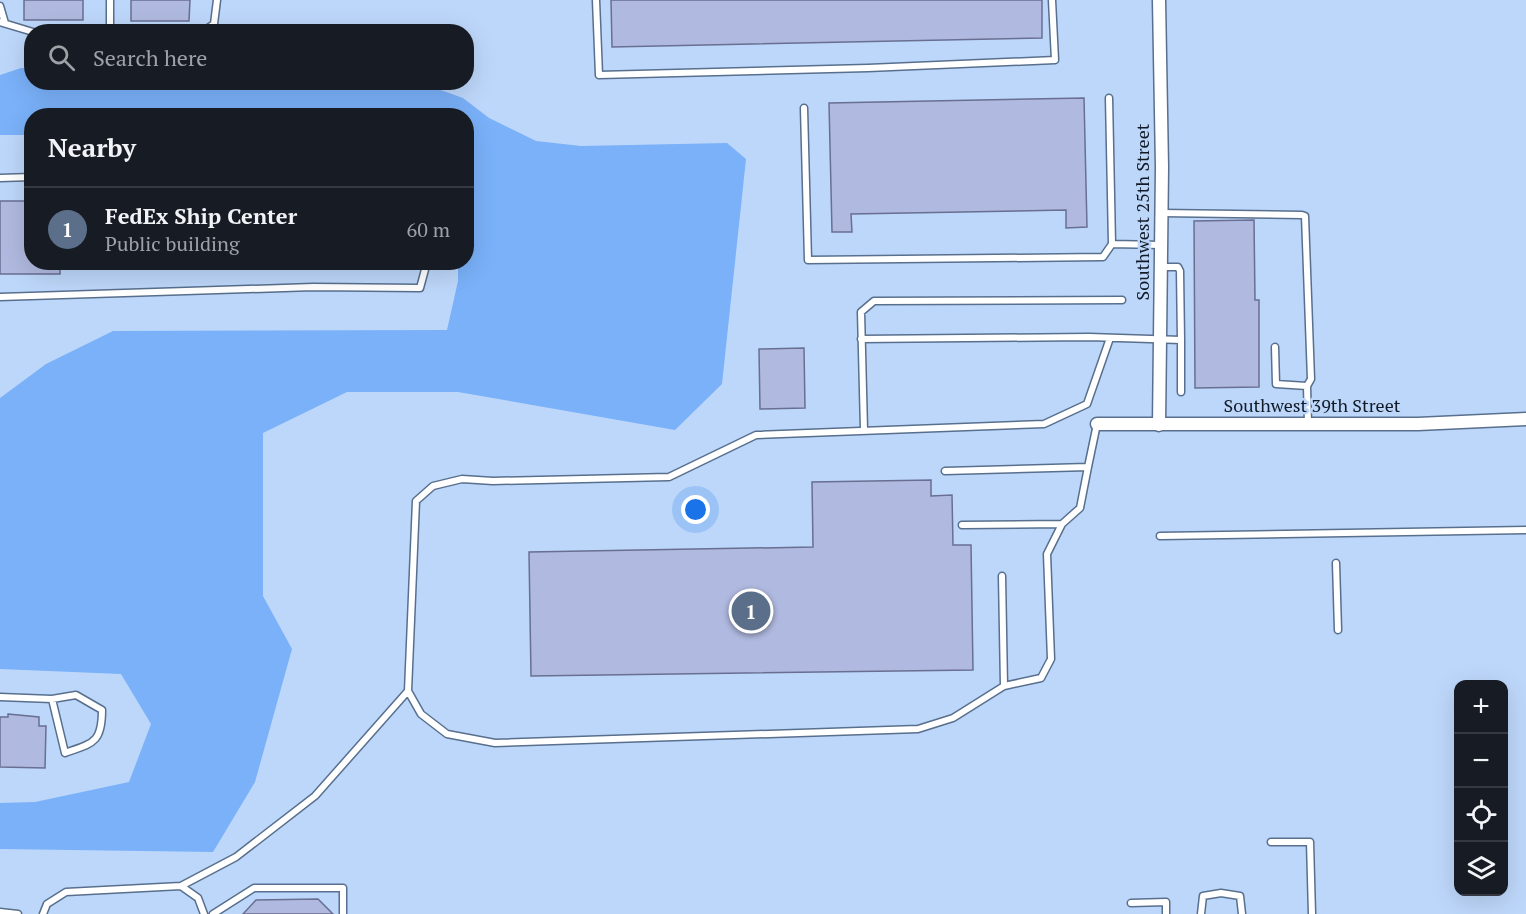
<!DOCTYPE html>
<meta charset="utf-8">
<style>
body{margin:0;font-family:"PT Serif",serif;background:#20242c;color:#f1f3f6}
.controls{position:absolute;right:18px;bottom:18px;display:grid;overflow:hidden;border-radius:12px;box-shadow:0 6px 24px #0002}
.controls button{width:54px;height:54px;display:grid;place-items:center;padding:0;border:0;border-bottom:2px solid #363941;background:#171b24;color:#f1f3f6;font:30px sans-serif}
.you{position:absolute;left:696px;top:510px;width:21px;height:21px;margin:-15px;border:4px solid #fff;border-radius:50%;background:#1a73e8;box-shadow:0 0 0 9px #1a73e833}
.badge{display:grid;place-items:center;width:39px;height:39px;border-radius:50%;background:#1a73e8;color:#fff;font-size:20px;font-weight:700}
.pin{position:absolute;translate:-50% -50%;border:3px solid #fff;box-shadow:0 2px 6px #0006}
.list{margin:0;padding:0;list-style:none}
h2{display:flex;justify-content:space-between;align-items:center;height:78px;margin:0;padding:0 24px;font-size:26px}
h2 small{font-size:20px;font-weight:400;color:#9ea1a6}
.list li{display:grid;grid-template-columns:39px 1fr auto;gap:18px;align-items:center;box-sizing:border-box;height:84px;padding:0 24px;border-top:2px solid #363941}
.list b{display:block;font-size:22px;white-space:nowrap}
.list p{margin:0;font-size:20px;white-space:nowrap;color:#9ea1a6}
.list em{font-size:20px;font-style:normal;color:#9ea1a6}
.icon{flex:none;width:33px;height:33px;fill:none;stroke:currentColor;stroke-width:2;stroke-linecap:round;stroke-linejoin:round}
.map{position:relative;flex:none;width:1526px;height:914px;overflow:hidden}
.search{position:absolute;background:#171b24;box-shadow:0 6px 24px #0002;left:24px;top:24px;width:450px;height:66px;display:flex;align-items:center;gap:15px;box-sizing:border-box;padding:0 21px;border-radius:24px;color:#9ea1a6;font-size:22px}
.panel{position:absolute;background:#171b24;box-shadow:0 6px 24px #0002;left:24px;top:108px;width:450px;height:162px;border-radius:24px}
.map>svg:first-child{display:block}
.water{fill:#7ab1f9}
.building{fill:#b0b9df;stroke:#686f92;stroke-width:1.5}
.lines{fill:none;stroke-linecap:round;stroke-linejoin:round}
.lane-casing{stroke:#586f8d;stroke-width:9}
.street-casing{stroke:#586f8d;stroke-width:15}
.lane{stroke:#fff;stroke-width:6}
.street{stroke:#fff;stroke-width:12}
.labels{text-anchor:middle;stroke-width:5;stroke-linejoin:round;paint-order:stroke}
.street-label{font-size:18px;fill:#111a26;stroke:#bdd7fa}
</style>
<div class="map">
<svg width="1526" height="914" viewBox="0 0 1526 914">
<rect width="100%" height="100%" fill="#bdd7fa"/>
<path class="water" d="M21 68H31L32 82 421 83 463 98 489 118 536 141 581 146 727 143 746 159 722 384 675 430 458 392H347L263 433V596L292 649 255 782 213 852 0 849V803L35 802 129 782 151 724 121 674 0 669V398L46 364 113 331 447 330 458 281V263L466 262V116H32L31 135H0V75Z"/>
<path class="building" d="M24 0H83V20H24Z
M131 0H190L189 21H131Z
M611 0H1042V38L612 47Z
M1084 98 1087 227 1066 228V210L851 214 852 232H832L829 103Z
M0 201H32V262H60V274H0Z
M1254 220 1255 300H1259V387L1195 388 1194 221Z
M804 348 805 408 760 409 759 349Z
M931 480V496L952 495 953 545H971L973 670 531 676 529 552 813 547 812 482Z
M8 714 39 717V726H46L45 768 0 767V717H8Z
M318 899 333 914H243L256 900Z"/>
<g class="lines">
<g class="lane-casing">
<path id="lane" d="M596 0 599 75 868 68 1055 60 1052 0
M0 6 5 23
M0 22 33 32
M110 32V0
M202 32 214 24 217 0
M1109 98 1112 244 1161 245
M804 108 808 260 1103 257 1112 244
M0 178 32 177
M1161 213 1302 215 1305 216 1311 379 1307 386 1308 424
M0 297 313 287 420 288 427 262
M861 339 1089 337 1181 340 1180 271 1178 267H1161
M1275 347 1276 384 1307 386
M1181 392V340
M864 430 861 312 874 301 1122 300
M945 471 1088 467 1097 424
M962 525 1062 524 1080 508 1088 467
M1160 536 1526 530
M1336 563 1338 630
M1002 576 1004 686 1041 678 1051 659 1047 554 1062 524
M1004 686 953 718 918 729 495 743 447 734 421 714 408 691 416 501 433 486 462 479 493 481 669 477 756 435 1044 424 1087 404 1110 338
M0 697 52 699 76 695 102 710C102 743 93 743 65 753L52 699
M1271 842H1310L1312 914
M181 886 236 857 315 796 408 691
M1131 903 1166 902V914
M0 912 18 914
M43 914 47 904 66 892 181 886 198 898 204 914
M213 914 254 888H343V914
M1201 914 1203 896 1221 893 1240 896 1242 914"/>
</g>
<g class="street-casing">
<path id="street" d="M1159 0 1162 167 1159 425
M1097 424H1418L1526 419"/>
</g>
<use href="#lane" class="lane"/>
<use href="#street" class="street"/>
</g>
<g class="labels">
<g class="street-label">
<text transform="translate(1143 212) rotate(-90)" y="6">Southwest 25th Street</text>
<text x="1312" y="412">Southwest 39th Street</text>
</g>
</g>
</svg>
<div class="controls">
<button>+</button>
<button>−</button>
<button><svg class="icon" aria-label="locate" viewBox="0 0 24 24"><circle cx="12" cy="12" r="6"/><path d="M12 2v4M12 18v4M2 12h4M18 12h4"/></svg></button>
<button><svg class="icon" aria-label="layers" viewBox="0 0 24 24"><path d="M12 4l9 5-9 5-9-5zM3 14l9 5 9-5"/></svg></button>
</div>
<div class="you"></div>
<div class="pin badge" style="left:751px;top:611px;background:#5c6f8a">1</div>
<div class="search"><svg class="icon" aria-label="search" viewBox="0 0 24 24"><circle cx="10" cy="10" r="6"/><path d="M15 15l6 6"/></svg>Search here</div>
<section class="panel">
<h2>Nearby<small></small></h2>
<ul class="list">
<li><span class="badge" style="background:#5c6f8a">1</span><div><b>FedEx Ship Center</b><p>Public building</p></div><em>60 m</em></li>
</ul>
</section>
</div>
